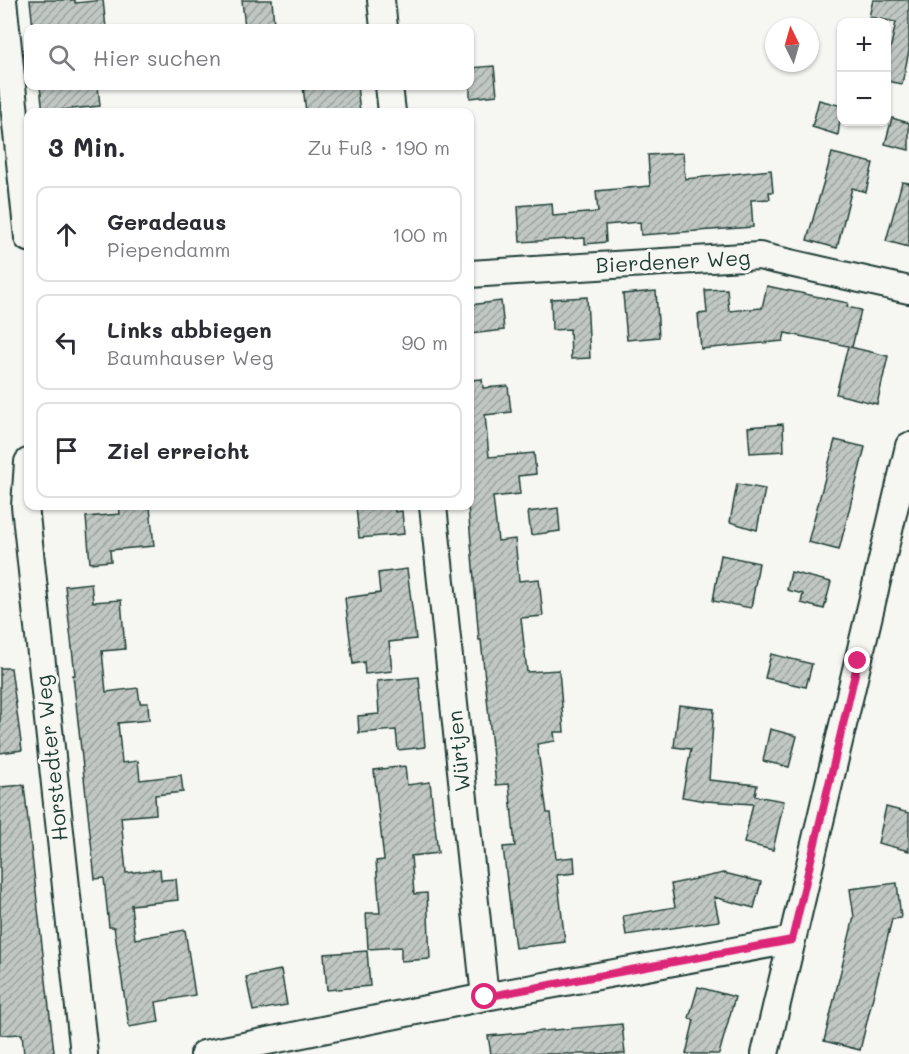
<!DOCTYPE html>
<html lang="de">
<meta charset="utf-8">
<style>
body{margin:0;font-family:Mali,sans-serif;background:#f7f7f7;color:#2b2b33}
.controls{position:absolute;right:18px;top:18px;display:grid;overflow:hidden;border-radius:12px;box-shadow:0 2px 4px #0004}
.controls button{width:54px;height:54px;display:grid;place-items:center;padding:0;border:0;border-bottom:2px solid #e1e1e2;background:#fff;color:#2b2b33;font:30px sans-serif}
.compass{position:absolute;left:765px;top:18px;width:54px;height:54px;border-radius:50%;background:#fff;box-shadow:0 2px 4px #0004;rotate:355deg}
.stop{position:absolute;width:18px;height:18px;margin:-14px;border:4px solid #db2777;border-radius:50%;background:#fff}
.stop.end{background:#db2777;border-color:#fff;box-shadow:0 2px 6px #0008}
.list{margin:0;padding:0;list-style:none}
h2{display:flex;justify-content:space-between;align-items:center;height:78px;margin:0;padding:0 24px;font-size:26px}
h2 small{font-size:20px;font-weight:400;color:#7c7c81}
.list li{display:grid;grid-template-columns:39px 1fr auto;gap:18px;align-items:center;box-sizing:border-box;height:96px;margin:0 12px 12px;padding:0 12px;border:2px solid #e1e1e2;border-radius:12px}
.list b{display:block;font-size:22px;white-space:nowrap}
.list p{margin:0;font-size:20px;white-space:nowrap;color:#7c7c81}
.list em{font-size:20px;font-style:normal;color:#7c7c81}
.icon{flex:none;width:33px;height:33px;fill:none;stroke:currentColor;stroke-width:2;stroke-linecap:round;stroke-linejoin:round}
.map{position:relative;flex:none;width:909px;height:1054px;overflow:hidden}
.search{position:absolute;background:#fff;box-shadow:0 2px 4px #0004;left:24px;top:24px;width:450px;height:66px;display:flex;align-items:center;gap:15px;box-sizing:border-box;padding:0 21px;border-radius:12px;color:#7c7c81;font-size:22px}
.panel{position:absolute;background:#fff;box-shadow:0 2px 4px #0004;left:24px;top:108px;width:450px;height:402px;border-radius:12px}
.map>svg:first-child{display:block}
.building{fill:url(#building-hatch);stroke:#1f3d34;stroke-width:1.5}
.lines{fill:none;stroke-linecap:round;stroke-linejoin:round}
.minor-casing{stroke:#1f3d34;stroke-width:30}
.minor{stroke:#f6f6f2;stroke-width:26}
.route{stroke:#db2777;stroke-width:8}
.labels{text-anchor:middle;stroke-width:6;stroke-linejoin:round;paint-order:stroke}
.street-label{font-size:21px;fill:#1f3d34;stroke:#f6f6f2}
</style>
<div class="map">
<svg width="909" height="1054" viewBox="0 0 909 1054">
<defs>
<pattern id="building-hatch" width="6" height="6" patternUnits="userSpaceOnUse" patternTransform="scale(1.5)"><rect width="6" height="6" fill="#c1c8c3"/><path d="M-1 1l2-2M0 6l6-6M5 7l2-2" fill="none" stroke="#9ca49f"/></pattern>
</defs>
<rect width="100%" height="100%" fill="#f6f6f2"/>
<filter id="ink" filterUnits="userSpaceOnUse"><feTurbulence type="fractalNoise" baseFrequency=".0167" numOctaves="2"/><feDisplacementMap in="SourceGraphic" scale="12" xChannelSelector="R" yChannelSelector="G"/><feConvolveMatrix kernelMatrix="1 2 1 2 8 2 1 2 1" color-interpolation-filters="sRGB"/></filter>
<g filter="url(#ink)">
<path class="building" d="M30 0H75V3L103 0 106 28H33Z
M242 0H272L274 25 245 27Z
M873 0H909V51L902 84 886 81V69L896 22 869 17Z
M494 66 497 95 470 98V68Z
M40 86H98L100 106 43 112Z
M303 86H357L360 112H306Z
M819 100 842 106 838 135 812 127Z
M892 118 909 123V150L885 144Z
M683 153 685 179 771 170 773 192H769L770 199 751 200 753 227 641 235 640 222 605 225 606 242 585 244V238L520 242 518 206 552 203 553 216 598 212 596 191 650 186 648 155Z
M832 153 873 163 866 192 852 188 837 248 807 240Z
M902 182 909 183V247L886 241Z
M767 286 848 303 847 307 861 310 852 347H850L888 356 877 404 836 394 848 346 785 333 783 341 701 349 698 314 707 313 705 290 727 289 729 311 762 308Z
M656 291 659 337 627 340 623 294Z
M587 297 590 358 571 359 570 329 552 330 551 299Z
M501 301 504 330 470 334V305Z
M482 379 483 388 508 386 511 412 485 415 489 457 534 453 536 474 518 476 520 494 493 497 498 541 515 539 519 581 539 579 543 616 521 618 527 672 559 670 564 732H554L555 741 537 744 547 813H551L556 859 574 857 575 873 557 875 565 942 515 948 503 847 515 846 509 784 496 785 481 640H479L468 506 470 380Z
M783 424 784 451 750 453 748 427Z
M835 440 865 447 839 550 808 542Z
M737 484 765 489 757 530 730 522Z
M119 506 150 508 154 546 110 550 111 561 90 563 86 517 120 514Z
M356 506H394L395 512 402 511 404 534 359 538Z
M558 508 560 531 531 535 528 512Z
M721 555 759 563 751 608 713 601Z
M407 569 416 639 389 642 392 671 365 674 364 662 353 664 345 598 380 593 378 573Z
M791 572 831 582 824 609 801 603 803 594 787 590Z
M91 583 93 602 121 600 125 649 102 651 106 692 138 688 140 703H148L149 720 118 723 122 763 138 761 140 780 181 775 183 792 155 795 156 814 121 817 126 873 160 869 161 880 176 879 178 900 131 905 135 939 185 930 195 995 156 1002 159 1022 129 1027 114 927H109L104 878 95 879 73 675H75L65 586Z
M771 654 812 664 806 687 765 678Z
M0 668H11L22 750 0 753Z
M419 677 425 747 398 750 396 730 359 733 358 716 379 714 377 681Z
M679 705 714 709 709 780 757 785 755 796 784 801 773 850 744 843 753 804 705 801 682 797 691 749 674 747Z
M770 729 797 736 789 767 763 761Z
M405 766 407 785 430 782 438 853 411 856 414 894 427 893 430 959 401 961V947L368 949 366 913H380L376 861 384 860 374 770Z
M24 785 54 1052 32 1054H24L22 1034 0 1035V787Z
M886 807 909 813V851L878 843Z
M724 873 761 882 754 908 714 897 719 921 626 935 623 916 675 907 671 884Z
M897 883 901 918 892 919 860 1050 824 1041 854 917 850 889Z
M367 951 370 986 327 990 324 954Z
M281 970 287 1005 253 1011 246 977Z
M698 987 735 997 719 1054H686L694 1020 689 1018Z
M622 1024 625 1054H491L488 1036Z"/>
<g class="lines">
<g class="minor-casing">
<path id="minor" d="M3 0 28 238
M381 0 384 28
M389 86 392 112
M470 274 759 256 909 290
M28 462 25 506 84 1054
M433 506 485 997
M204 1054 485 997 792 940
M765 1054 909 446"/>
</g>
<use href="#minor" class="minor"/>
</g>
</g>
<g class="lines" filter="url(#ink)">
<path class="route" d="M485 997 792 940 858 661"/>
</g>
<g class="labels">
<g class="street-label">
<text transform="translate(673 262) rotate(-3)" y="7">Bierdener Weg</text>
<text transform="translate(459 751) rotate(-96)" y="7">Würtjen</text>
<text transform="translate(52 758) rotate(-96)" y="7">Horstedter Weg</text>
</g>
</g>
</svg>
<div class="controls">
<button>+</button>
<button>−</button>
</div>
<svg class="compass" viewBox="-18 -18 36 36"><path d="M0-13l5 13h-10z" fill="#e53935"/><path d="M0 13l5-13h-10z" fill="#7c7c81"/></svg>
<div class="stop" style="left:485px;top:997px"></div>
<div class="stop end" style="left:858px;top:661px"></div>
<div class="search"><svg class="icon" aria-label="search" viewBox="0 0 24 24"><circle cx="10" cy="10" r="6"/><path d="M15 15l6 6"/></svg>Hier suchen</div>
<section class="panel">
<h2>3 Min.<small>Zu Fuß · 190 m</small></h2>
<ul class="list">
<li><svg class="icon" aria-label="ahead" viewBox="0 0 24 24"><path d="M12 20V5M6 11l6-6 6 6"/></svg><div><b>Geradeaus</b><p>Piependamm</p></div><em>100 m</em></li>
<li><svg class="icon" aria-label="left" viewBox="0 0 24 24"><path d="M17 20v-9H6M10 6l-5 5 5 5"/></svg><div><b>Links abbiegen</b><p>Baumhauser Weg</p></div><em>90 m</em></li>
<li><svg class="icon" aria-label="arrive" viewBox="0 0 24 24"><path d="M6 21V4h12l-3 4 3 4H6"/></svg><div><b>Ziel erreicht</b></div></li>
</ul>
</section>
</div>
